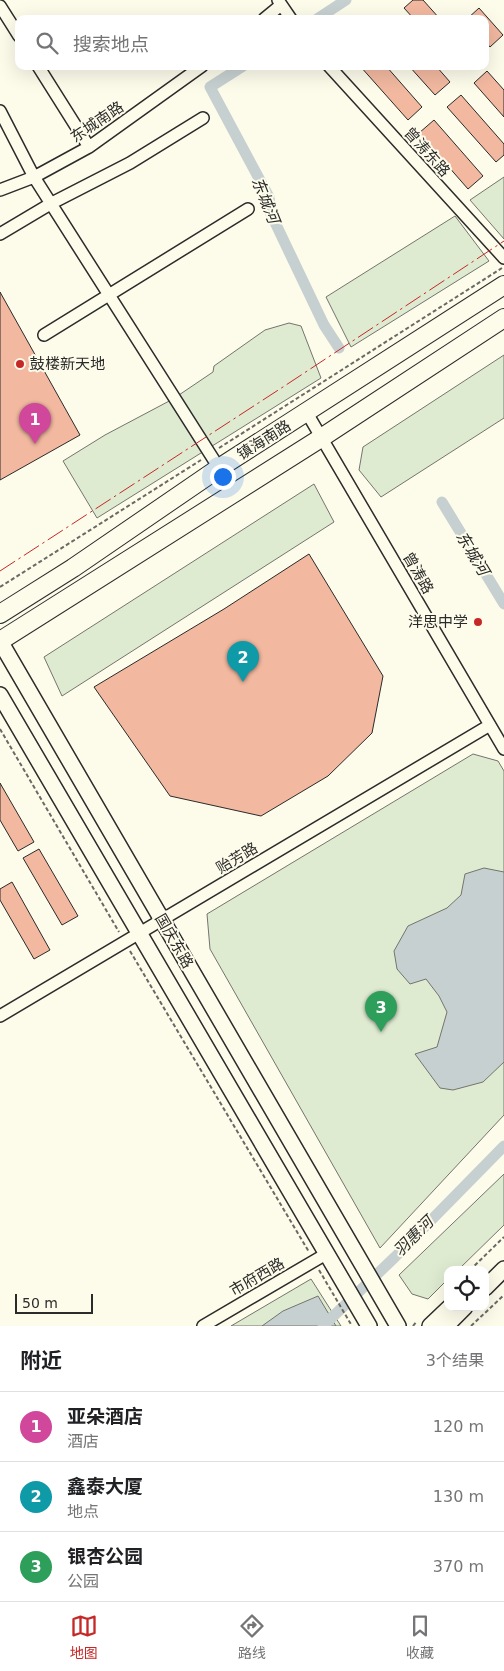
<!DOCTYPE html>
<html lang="zh">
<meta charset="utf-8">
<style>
body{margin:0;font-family:"DejaVu Sans","Noto Sans SC",sans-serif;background:#f6f6f6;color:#202124}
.controls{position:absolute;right:15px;bottom:15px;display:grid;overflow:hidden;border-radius:10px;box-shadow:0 5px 20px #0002}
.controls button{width:45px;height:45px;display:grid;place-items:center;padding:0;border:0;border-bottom:1px solid #e0e0e0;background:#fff;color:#202124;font:25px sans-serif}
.scale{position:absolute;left:15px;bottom:12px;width:78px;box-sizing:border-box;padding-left:5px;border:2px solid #2b2b2b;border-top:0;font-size:14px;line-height:18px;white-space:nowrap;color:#2b2b2b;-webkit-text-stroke:4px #fdfbea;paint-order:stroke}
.you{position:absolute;left:222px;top:476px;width:18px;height:18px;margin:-12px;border:4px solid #fff;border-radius:50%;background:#1a73e8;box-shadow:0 0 0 8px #1a73e833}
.badge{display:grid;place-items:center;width:32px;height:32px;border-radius:50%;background:#c62828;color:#fff;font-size:16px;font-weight:700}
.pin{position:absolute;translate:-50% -41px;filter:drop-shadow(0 1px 2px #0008)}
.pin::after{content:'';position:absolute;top:26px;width:18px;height:15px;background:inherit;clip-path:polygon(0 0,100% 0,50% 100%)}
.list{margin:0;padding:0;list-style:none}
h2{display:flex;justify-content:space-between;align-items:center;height:65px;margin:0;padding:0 20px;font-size:21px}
h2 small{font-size:16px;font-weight:400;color:#757577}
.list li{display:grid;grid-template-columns:32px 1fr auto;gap:15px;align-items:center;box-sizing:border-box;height:70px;padding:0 20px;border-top:1px solid #e0e0e0}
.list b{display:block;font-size:19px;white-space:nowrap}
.list p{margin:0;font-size:16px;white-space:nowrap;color:#757577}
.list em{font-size:16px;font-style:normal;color:#757577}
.icon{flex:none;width:28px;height:28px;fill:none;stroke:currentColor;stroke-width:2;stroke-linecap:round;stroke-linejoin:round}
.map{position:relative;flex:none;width:504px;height:1326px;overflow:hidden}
.search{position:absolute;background:#fff;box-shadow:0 5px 20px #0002;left:15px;right:15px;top:15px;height:55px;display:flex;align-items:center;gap:12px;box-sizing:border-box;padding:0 18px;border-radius:10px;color:#757577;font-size:19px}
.sheet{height:275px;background:#fff}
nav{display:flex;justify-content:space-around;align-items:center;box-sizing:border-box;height:70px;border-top:1px solid #e0e0e0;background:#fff;font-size:14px;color:#757577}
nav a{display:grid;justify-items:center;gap:2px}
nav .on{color:#c62828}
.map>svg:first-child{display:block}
.green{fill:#deebd1;stroke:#74746e}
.water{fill:#c7d0d0;stroke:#74746e}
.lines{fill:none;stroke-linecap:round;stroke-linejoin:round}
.canal{stroke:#c7d0d0;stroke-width:11}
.building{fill:#f2b8a0;stroke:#2b2b2b}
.minor-casing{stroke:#2b2b2b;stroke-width:14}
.major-casing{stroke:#2b2b2b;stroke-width:18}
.highway-casing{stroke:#2b2b2b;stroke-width:20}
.path{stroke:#6a6964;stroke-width:2;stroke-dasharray:4 2.5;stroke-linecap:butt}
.minor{stroke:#fdfbea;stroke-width:11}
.major{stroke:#fdfbea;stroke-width:15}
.highway{stroke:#fdfbea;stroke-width:18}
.power{stroke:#c62828;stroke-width:1;stroke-dasharray:18 4 2.5 4;stroke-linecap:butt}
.poi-dot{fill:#c62828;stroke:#fdfbea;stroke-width:2}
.labels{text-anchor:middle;stroke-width:4;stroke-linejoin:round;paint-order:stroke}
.street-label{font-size:15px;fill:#2b2b2b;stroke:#fdfbea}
.poi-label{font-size:15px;fill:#2b2b2b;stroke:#fdfbea;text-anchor:start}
.water-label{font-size:16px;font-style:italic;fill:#2b2b2b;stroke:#fdfbea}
</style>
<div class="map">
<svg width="504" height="1326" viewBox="0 0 504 1326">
<rect width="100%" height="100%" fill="#fdfbea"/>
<path class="green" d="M504 177V239L470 200Z
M455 216 489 261 351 347 326 297Z
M289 323 301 326 321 378 97 518 63 461 105 435 173 399 213 372 214 366 265 330Z
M504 355V418L381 497 359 470 363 447Z
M314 484 334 522 62 696 44 657Z
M473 754 498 761 504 771V1115L380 1248 210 949 207 914Z
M504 1174V1225L458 1270H448V1279L428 1299 412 1294 399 1275Z
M311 1279 341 1326H231Z"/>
<path class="water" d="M484 868 504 872V1062L483 1082 453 1090 440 1088 415 1054 437 1047 447 1012 439 996 426 979 410 984 397 969 394 951 408 926 447 908 461 895 465 874Z
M318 1296 336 1326H262L283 1311Z"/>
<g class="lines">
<path class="canal" d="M317 19 346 0
M243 66 210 87 269 197 271 214 324 325 339 348
M442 502 504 604
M323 1326 395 1257 504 1146"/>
</g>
<path class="building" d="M413 0H423L440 19H414L404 8Z
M479 8 503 35 490 47 485 41V19H467Z
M360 66H386L422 107 408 120Z
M409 66H436L450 82 435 95Z
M487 71 504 90V117L474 83Z
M461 95 504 144V155L496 162 447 107Z
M434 120 483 176 468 189 419 133Z
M0 292 80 435 0 480Z
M309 554 383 676 372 733 328 776 261 816 170 796 94 687 224 609Z
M0 783 34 842 18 851 0 820Z
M39 849 78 916 62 925 23 858Z
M12 882 50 950 34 959 0 900V889Z"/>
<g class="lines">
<g class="minor-casing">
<path id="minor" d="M278 0 291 19
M0 6 19 36
M264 19 281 5
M38 66 89 147
M329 66 504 258
M0 111 34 177 219 468
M0 190 34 177 89 147 202 66
M0 234 52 203 130 163 203 118
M44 335 248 209
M307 413 504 749
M0 1016 490 725
M203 1326 326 1254"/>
</g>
<g class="major-casing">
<path id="major" d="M0 641 398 1326
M0 695 369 1326
M485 1288 504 1269
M430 1326 450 1307
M446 1326 465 1307"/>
</g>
<g class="highway-casing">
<path id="highway" d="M0 614 73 568 219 468 504 285
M0 641 321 438 504 318"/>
</g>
<path class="path" d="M219 448 502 268
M0 587 201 460
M0 729 119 932
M130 951 309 1252
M319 1270 352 1326
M470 1270 504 1237
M413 1326 417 1321
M471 1326 504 1295"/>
<use href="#minor" class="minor"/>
<use href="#major" class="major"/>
<use href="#highway" class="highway"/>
<path class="power" d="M0 571 286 385 504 241"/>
</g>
<g class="poi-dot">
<circle cx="20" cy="364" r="5"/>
<circle cx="478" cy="622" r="5"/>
</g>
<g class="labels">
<g class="street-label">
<text transform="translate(97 122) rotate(-34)" y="5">东城南路</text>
<text transform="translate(427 152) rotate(48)" y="5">曾涛东路</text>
<text transform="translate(264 440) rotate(-32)" y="5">镇海南路</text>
<text transform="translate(418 573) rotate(60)" y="5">曾涛路</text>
<text transform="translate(237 858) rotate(-31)" y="5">贻芳路</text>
<text transform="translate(174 941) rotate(60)" y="5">国庆东路</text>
<text transform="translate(257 1277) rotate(-30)" y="5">市府西路</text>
</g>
<g class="poi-label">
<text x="30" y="369">鼓楼新天地</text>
<text x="468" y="627" text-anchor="end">洋思中学</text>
</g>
<g class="water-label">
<text transform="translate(266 200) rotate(68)" y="6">东城河</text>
<text transform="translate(473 553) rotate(59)" y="6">东城河</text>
<text transform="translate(413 1236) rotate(-45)" y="6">羽惠河</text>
</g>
</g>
</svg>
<div class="controls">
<button><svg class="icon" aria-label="locate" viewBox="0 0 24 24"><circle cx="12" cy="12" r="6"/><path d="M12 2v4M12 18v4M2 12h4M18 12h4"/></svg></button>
</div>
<div class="scale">50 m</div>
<div class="you"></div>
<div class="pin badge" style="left:35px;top:444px;background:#d1479c">1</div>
<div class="pin badge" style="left:243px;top:682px;background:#0f9aa8">2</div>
<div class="pin badge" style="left:381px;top:1032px;background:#2e9e5b">3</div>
<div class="search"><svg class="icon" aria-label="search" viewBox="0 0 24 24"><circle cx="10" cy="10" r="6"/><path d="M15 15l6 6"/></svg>搜索地点</div>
</div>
<section class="sheet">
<h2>附近<small>3个结果</small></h2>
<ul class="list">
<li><span class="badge" style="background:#d1479c">1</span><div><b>亚朵酒店</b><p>酒店</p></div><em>120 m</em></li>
<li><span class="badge" style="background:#0f9aa8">2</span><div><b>鑫泰大厦</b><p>地点</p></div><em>130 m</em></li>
<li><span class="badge" style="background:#2e9e5b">3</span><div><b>银杏公园</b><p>公园</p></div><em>370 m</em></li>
</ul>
</section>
<nav>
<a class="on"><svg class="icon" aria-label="map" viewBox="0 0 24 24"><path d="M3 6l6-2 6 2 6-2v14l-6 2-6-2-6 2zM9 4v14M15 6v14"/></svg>地图</a>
<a><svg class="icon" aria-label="directions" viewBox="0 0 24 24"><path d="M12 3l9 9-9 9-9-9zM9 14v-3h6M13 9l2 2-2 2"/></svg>路线</a>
<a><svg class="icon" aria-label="saved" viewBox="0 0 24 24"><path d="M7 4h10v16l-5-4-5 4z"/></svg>收藏</a>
</nav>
